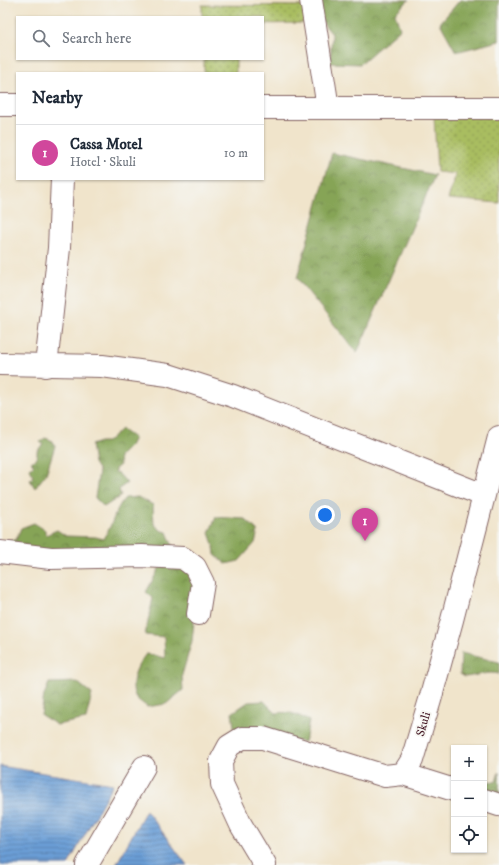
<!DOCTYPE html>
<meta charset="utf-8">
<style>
body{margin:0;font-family:"IM FELL DW Pica",serif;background:#f6f6f7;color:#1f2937}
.controls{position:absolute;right:12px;bottom:12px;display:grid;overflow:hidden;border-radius:0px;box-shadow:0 1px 3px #0004}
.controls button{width:36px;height:36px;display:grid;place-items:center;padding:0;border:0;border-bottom:1px solid #e0e1e3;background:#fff;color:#1f2937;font:20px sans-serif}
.you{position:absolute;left:325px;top:515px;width:14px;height:14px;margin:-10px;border:3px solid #fff;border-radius:50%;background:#1a73e8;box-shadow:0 0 0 6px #1a73e833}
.badge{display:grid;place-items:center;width:26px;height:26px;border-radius:50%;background:#1a73e8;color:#fff;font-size:13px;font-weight:700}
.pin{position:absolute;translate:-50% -33px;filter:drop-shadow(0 1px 2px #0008)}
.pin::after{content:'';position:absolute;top:21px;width:14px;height:12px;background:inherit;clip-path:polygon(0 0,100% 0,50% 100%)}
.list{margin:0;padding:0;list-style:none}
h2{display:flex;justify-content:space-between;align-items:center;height:52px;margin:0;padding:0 16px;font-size:17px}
h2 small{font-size:13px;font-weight:400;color:#747a83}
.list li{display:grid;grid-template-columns:26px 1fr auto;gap:12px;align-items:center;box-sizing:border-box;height:56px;padding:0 16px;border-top:1px solid #e0e1e3}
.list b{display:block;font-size:15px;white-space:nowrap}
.list p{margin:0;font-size:13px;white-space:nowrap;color:#747a83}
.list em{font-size:13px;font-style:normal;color:#747a83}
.icon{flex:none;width:22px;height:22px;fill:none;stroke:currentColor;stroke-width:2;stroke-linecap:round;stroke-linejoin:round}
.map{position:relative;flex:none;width:499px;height:865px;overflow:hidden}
.search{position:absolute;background:#fff;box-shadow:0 1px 3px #0004;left:16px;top:16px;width:248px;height:44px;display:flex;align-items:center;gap:10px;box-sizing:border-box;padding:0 14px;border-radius:0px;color:#747a83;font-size:15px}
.panel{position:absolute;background:#fff;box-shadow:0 1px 3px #0004;left:16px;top:72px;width:248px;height:108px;border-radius:0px}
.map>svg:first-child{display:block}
.grass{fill:url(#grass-dots);stroke:#7a6e46}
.forest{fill:url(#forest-crowns);stroke:#686241}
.water{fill:url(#water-rules);stroke:#5a5e80}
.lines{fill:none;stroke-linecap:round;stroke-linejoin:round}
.minor-casing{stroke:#846463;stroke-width:24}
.minor{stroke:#fff;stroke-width:22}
.labels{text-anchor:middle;stroke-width:3.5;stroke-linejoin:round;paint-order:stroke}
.street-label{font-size:12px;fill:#4a1f2b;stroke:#f6f6f2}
</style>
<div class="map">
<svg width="499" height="865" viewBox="0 0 499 865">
<defs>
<pattern id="grass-dots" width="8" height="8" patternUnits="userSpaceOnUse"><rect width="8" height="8" fill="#a9bd61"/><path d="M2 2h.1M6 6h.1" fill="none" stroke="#8c9950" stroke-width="1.8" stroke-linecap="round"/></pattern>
<pattern id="forest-crowns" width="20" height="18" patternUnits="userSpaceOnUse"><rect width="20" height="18" fill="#86a457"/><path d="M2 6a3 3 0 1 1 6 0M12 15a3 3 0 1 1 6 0" fill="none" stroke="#708548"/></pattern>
<pattern id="water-rules" width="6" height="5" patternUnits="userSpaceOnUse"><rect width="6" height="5" fill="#6b9ed6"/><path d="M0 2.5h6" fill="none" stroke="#5a80ae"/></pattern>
</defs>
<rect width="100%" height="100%" fill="#f6f6f2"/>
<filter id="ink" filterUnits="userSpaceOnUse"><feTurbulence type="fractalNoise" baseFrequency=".025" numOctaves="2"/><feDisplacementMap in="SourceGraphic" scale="8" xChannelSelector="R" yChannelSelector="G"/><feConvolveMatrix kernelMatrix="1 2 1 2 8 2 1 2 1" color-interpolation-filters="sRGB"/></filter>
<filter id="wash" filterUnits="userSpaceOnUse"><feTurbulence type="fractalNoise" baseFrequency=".012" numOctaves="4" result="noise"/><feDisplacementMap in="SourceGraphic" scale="16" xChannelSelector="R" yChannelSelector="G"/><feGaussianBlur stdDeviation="0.9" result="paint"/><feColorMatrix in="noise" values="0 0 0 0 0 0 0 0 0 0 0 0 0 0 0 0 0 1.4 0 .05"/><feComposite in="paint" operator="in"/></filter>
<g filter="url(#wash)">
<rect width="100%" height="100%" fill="#f0e4cb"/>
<path class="grass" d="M202 5 314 6 305 23 265 24 266 26 263 27V17H202Z
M204 59H236V73H204Z
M434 116 499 117V203L448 199 456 174 437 172Z"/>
<path class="forest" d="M304 0H409L395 13 400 29 360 64 330 63 332 34Z
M460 0H499V41L456 52 440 23Z
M332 153 435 175 357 353 297 278Z
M121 429 134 438 130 446 119 457 120 465 115 469V472L118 473 127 483 119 489 121 496 104 507 95 498 99 471 94 463 91 445 100 442H107Z
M45 438 51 440 55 446 46 474 35 488 30 480 33 477 30 468 34 465 31 462 37 458V451L43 444 40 442Z
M138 497 153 505 154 524 162 531 167 532 173 547 107 552 96 546 87 553 1 550 5 541 16 540 21 528 34 523 45 530V534L46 535 57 530 66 536 96 537 103 539C113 526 114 510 125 498Z
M216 517 245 519 258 531 255 543 239 561 226 564 215 555 214 547 209 533Z
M190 563 199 575 192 641 182 675 183 690 166 704 147 707C144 704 137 700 135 696 129 682 137 665 146 654L165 658 164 637 145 635 153 598 146 592 161 565Z
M461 653 499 662V674C488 671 476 676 465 677L460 674Z
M77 682 92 694 86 719 57 725 41 715 44 695 49 683Z
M264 701 276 713C290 711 297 714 309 721L305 742 235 734 232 713 248 702Z
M499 772V799L484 797V781L496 782Z"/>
<path class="water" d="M0 766 113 784 68 865H0Z
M146 810 187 865H116Z"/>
</g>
<g filter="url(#ink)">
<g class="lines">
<g class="minor-casing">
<path id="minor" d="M311 0 328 108
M0 105H17
M263 108H499
M0 364 102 366 168 375 233 396 483 495
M46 366 59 248 62 179
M0 552 51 558 142 556 183 558 195 567 203 583 198 614
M403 774 454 790
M484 800 499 805
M87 865 144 767
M265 865 241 825 222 784 221 761 229 746 242 738H263L385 776 403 774 412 760 430 700 452 620 499 437"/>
</g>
<use href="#minor" class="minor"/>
</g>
</g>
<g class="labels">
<g class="street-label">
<text transform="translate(423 724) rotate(-74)" y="4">Skuli</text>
</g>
</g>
</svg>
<div class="controls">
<button>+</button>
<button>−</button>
<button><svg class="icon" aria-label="locate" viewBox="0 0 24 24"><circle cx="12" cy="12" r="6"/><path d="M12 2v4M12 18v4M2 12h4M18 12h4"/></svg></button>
</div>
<div class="you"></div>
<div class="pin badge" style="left:365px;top:541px;background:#d1479c">1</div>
<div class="search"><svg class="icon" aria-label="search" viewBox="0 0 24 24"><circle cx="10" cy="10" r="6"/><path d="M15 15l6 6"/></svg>Search here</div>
<section class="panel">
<h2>Nearby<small></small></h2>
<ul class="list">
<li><span class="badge" style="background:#d1479c">1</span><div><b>Cassa Motel</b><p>Hotel · Skuli</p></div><em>10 m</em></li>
</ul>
</section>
</div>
